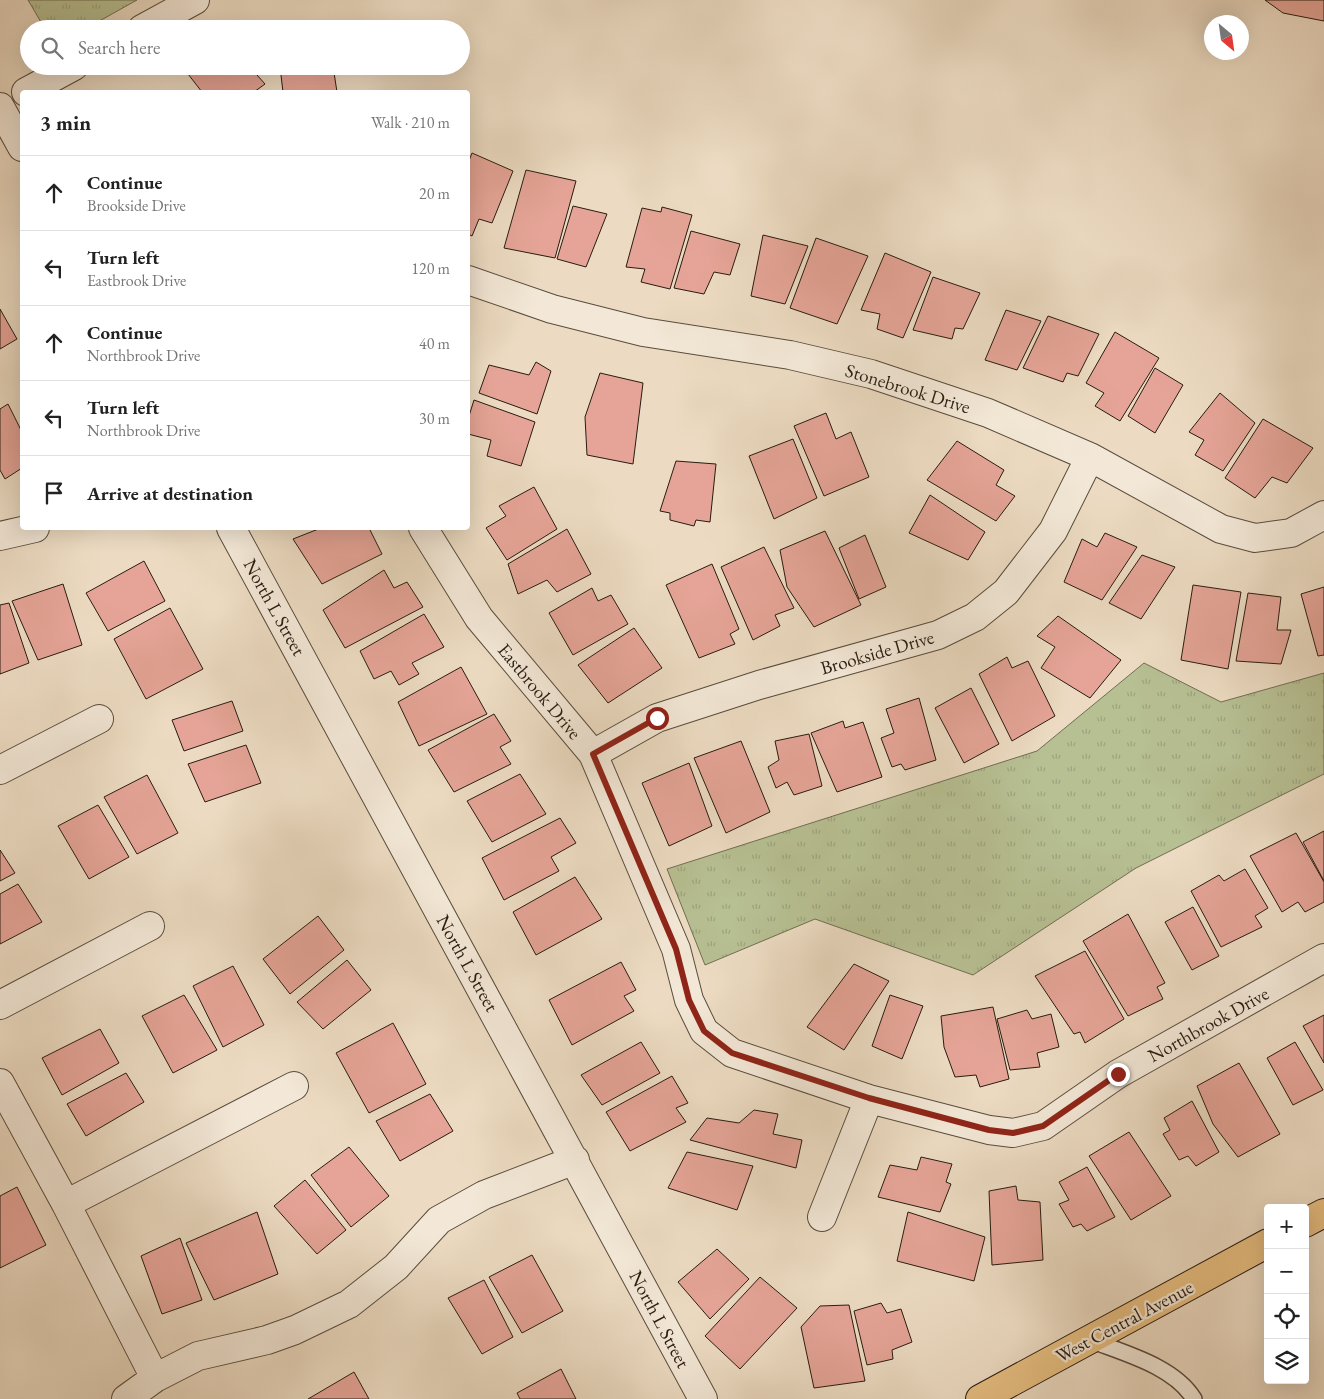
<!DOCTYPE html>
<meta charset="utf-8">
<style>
body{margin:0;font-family:"EB Garamond",serif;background:#f6f6f6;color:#222}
.controls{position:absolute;right:15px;bottom:15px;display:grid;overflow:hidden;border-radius:5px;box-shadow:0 5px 20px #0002}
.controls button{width:45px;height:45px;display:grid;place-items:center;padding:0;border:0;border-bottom:1px solid #e0e0e0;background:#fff;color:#222;font:25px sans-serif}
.compass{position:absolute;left:1204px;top:15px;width:45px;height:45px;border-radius:50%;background:#fff;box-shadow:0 5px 20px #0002;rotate:151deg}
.stop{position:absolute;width:15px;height:15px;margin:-11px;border:4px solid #8f2418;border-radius:50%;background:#fff}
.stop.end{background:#8f2418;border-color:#fff;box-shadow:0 1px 5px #0008}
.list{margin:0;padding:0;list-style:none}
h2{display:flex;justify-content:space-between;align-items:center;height:65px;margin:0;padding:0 20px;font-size:21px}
h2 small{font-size:16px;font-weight:400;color:#767676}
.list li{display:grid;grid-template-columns:32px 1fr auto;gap:15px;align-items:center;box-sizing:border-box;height:75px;padding:0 20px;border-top:1px solid #e0e0e0}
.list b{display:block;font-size:19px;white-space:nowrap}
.list p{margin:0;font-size:16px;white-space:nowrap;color:#767676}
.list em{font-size:16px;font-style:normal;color:#767676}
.icon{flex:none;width:28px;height:28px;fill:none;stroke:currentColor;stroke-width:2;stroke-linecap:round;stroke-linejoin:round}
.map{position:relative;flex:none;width:1324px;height:1399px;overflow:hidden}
.search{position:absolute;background:#fff;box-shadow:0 5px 20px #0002;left:20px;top:20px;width:450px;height:55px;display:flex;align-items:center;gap:12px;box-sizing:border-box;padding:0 18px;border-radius:28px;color:#767676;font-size:19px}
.panel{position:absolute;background:#fff;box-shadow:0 5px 20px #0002;left:20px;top:90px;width:450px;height:440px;border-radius:5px}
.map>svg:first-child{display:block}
.park{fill:url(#park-tufts);stroke:#706e52}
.building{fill:#e5a497;stroke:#281c11}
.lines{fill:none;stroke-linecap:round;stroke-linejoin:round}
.service-casing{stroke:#594c3d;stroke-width:18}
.minor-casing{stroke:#594c3d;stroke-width:30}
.primary-casing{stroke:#281c11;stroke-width:30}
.service{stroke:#f3e8d7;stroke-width:15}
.minor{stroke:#f3e8d7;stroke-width:28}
.primary{stroke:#e6be81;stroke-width:28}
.route{stroke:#8f2418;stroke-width:6}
.labels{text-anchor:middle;stroke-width:4.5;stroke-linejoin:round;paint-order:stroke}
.street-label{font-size:19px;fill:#281c11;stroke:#f3e8d7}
</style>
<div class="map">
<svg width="1324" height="1399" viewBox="0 0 1324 1399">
<defs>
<pattern id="park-tufts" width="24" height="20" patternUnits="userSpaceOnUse" patternTransform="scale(1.25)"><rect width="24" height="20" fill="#b7c093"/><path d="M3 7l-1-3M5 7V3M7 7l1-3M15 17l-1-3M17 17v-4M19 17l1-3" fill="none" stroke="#9da47e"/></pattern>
</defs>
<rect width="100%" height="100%" fill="#ecdbc2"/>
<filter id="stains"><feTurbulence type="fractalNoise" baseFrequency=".004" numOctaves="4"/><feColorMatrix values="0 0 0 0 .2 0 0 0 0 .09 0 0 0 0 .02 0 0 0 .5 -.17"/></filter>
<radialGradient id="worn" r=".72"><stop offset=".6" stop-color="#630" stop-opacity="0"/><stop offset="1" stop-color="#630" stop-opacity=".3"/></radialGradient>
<path class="park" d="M28 0H137L85 29H45Z
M1144 663 1221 702 1324 673V774L1136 868 973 975 815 919 705 965 667 869 1037 751Z"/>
<path class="building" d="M1265 0H1324V21L1283 13Z
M202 66H249L265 84 254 92H202L188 74Z
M333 66 337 92H283L280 67Z
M472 153 513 171 492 223 479 219 472 236 468 234V163Z
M526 170 576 181 555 258 504 248Z
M573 206 607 214 586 267 557 259Z
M662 207 692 215 670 289 641 282 645 269 626 267 642 208 661 212Z
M691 231 740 244 730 275 714 272 704 294 674 288Z
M763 235 808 246 785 304 751 296Z
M816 238 868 256 837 324 790 308Z
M885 253 931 272 903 338 877 329 880 314 861 310Z
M933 277 980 293 963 329 955 328 952 339 913 330Z
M0 309 17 339 0 349Z
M1006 310 1041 321 1017 370 985 360Z
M1048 316 1099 334 1078 376 1067 373 1063 382 1023 368Z
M1115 332 1159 358 1120 421 1095 406 1104 393 1086 383Z
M536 362 551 371 537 414 479 393 489 365 529 375Z
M1155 368 1183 385 1155 433 1128 416Z
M600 373 643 383 633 464 587 455 585 417Z
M1220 393 1255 423 1223 471 1195 455 1204 440 1189 432Z
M474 400 535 422 521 466 487 456 491 440 468 434V419Z
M8 404 22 432V468L5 479 0 470V409Z
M826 413 836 439 851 432 869 477 824 496 794 426Z
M1263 419 1313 448 1287 483 1272 477 1255 498 1225 478Z
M793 439 817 498 774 519 749 456Z
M957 441 1004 470 996 485 1015 496 996 521 927 480Z
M676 461 716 464 710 522 696 520 694 526 670 520V513L660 511Z
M534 487 557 529 507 560 486 528 506 516 499 506Z
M930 495 985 532 968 560 909 533Z
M321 528H369L382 554 322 584 293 539Z
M567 529 591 574 557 592 547 580 518 594 508 564Z
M825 531 861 605 814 627 787 587 780 550Z
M1105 533 1137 547 1102 600 1064 582 1082 539 1097 547Z
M865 535 886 587 859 599 839 548Z
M764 547 794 608 775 615 780 626 753 640 721 567Z
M1142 555 1175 567 1141 619 1109 603Z
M144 561 165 601 108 631 86 593Z
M712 564 739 629 730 634 735 644 699 658 666 585Z
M384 570 394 588 407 582 423 607 345 648 323 610Z
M63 584 82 645 38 660 12 601Z
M1193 585 1241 592 1228 669 1181 660Z
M1324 587V655L1318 656 1301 594Z
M592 588 598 601 611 595 628 624 573 655 549 613Z
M1248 593 1281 597 1277 630H1291L1281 664 1236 661Z
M9 603 29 663 0 674V605Z
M170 608 203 669 146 699 114 639Z
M424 614 444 647 412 663 419 674 399 685 391 671 374 679 360 651Z
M1058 616 1121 660 1090 698 1041 668 1055 647 1037 636Z
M634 628 662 668 608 703 578 665Z
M1007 657 1012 668 1028 661 1055 716 1012 741 979 674Z
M461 667 487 714 419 746 398 702Z
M971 688 999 744 964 763 935 708Z
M919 698 936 760 905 770 901 764 892 767 881 738 894 733 886 709Z
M232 701 243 731 184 751 172 720Z
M494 714 511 741 500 747 511 764 454 792 428 750Z
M843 721 845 728 863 722 882 777 837 792 811 733Z
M809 734 822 786 794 795 787 782 776 788 768 767 779 760 775 741Z
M741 741 770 812 726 833 694 758Z
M246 745 261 783 205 802 188 764Z
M689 763 712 826 669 846 642 783Z
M520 774 546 814 492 842 467 801Z
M147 775 178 833 137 854 104 797Z
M98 805 129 857 89 879 58 826Z
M560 818 576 843 551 857 559 871 504 900 482 858Z
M1324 831V881L1303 842Z
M1296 833 1324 882V902L1305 912 1298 902 1282 912 1250 856Z
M0 850 15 873 0 881Z
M1245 869 1268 908 1255 916 1262 927 1221 947 1191 891 1219 875 1224 881Z
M575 877 602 919 536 955 513 912Z
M18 884 42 922 0 944V894Z
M1193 907 1219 956 1192 970 1165 922Z
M1128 914 1165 983 1157 987 1163 999 1128 1016 1083 941Z
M318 916 344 950 290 994 263 959Z
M1085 951 1124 1019 1085 1043 1080 1032 1074 1034 1035 976Z
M347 960 371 990 323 1029 297 1002Z
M621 962 636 990 624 996 634 1011 572 1045 549 1000Z
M854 964 889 981 844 1050 807 1027Z
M233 966 264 1025 223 1047 193 986Z
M184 995 217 1050 173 1073 142 1016Z
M890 995 923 1006 902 1059 872 1046Z
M993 1007 1009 1079 980 1087 976 1075 955 1077 944 1047 941 1016Z
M1027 1010 1032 1019 1051 1014 1059 1047 1037 1053 1040 1067 1010 1070 997 1019Z
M1324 1015V1063L1303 1026Z
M393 1023 426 1084 369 1113 336 1053Z
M100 1029 119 1063 62 1095 42 1058Z
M641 1042 660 1073 602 1105 581 1075Z
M1295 1042 1323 1090 1293 1105 1267 1058Z
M1239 1063 1280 1134 1238 1157 1213 1124 1197 1086Z
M126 1073 144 1102 86 1136 67 1104Z
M672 1076 688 1103 676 1108 686 1122 630 1151 606 1112Z
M430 1094 453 1131 400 1161 376 1121Z
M1192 1101 1219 1152 1196 1166 1188 1156 1179 1160 1163 1134 1170 1130 1164 1118Z
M754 1110 778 1114 773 1134 802 1140 796 1168 690 1140 707 1118 739 1123Z
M1129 1132 1171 1196 1131 1220 1089 1156Z
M349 1147 389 1196 351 1227 311 1175Z
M687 1152 753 1166 737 1210 668 1188Z
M921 1157 952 1164 946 1182 951 1184 940 1212 878 1197 890 1165 917 1170Z
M1087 1167 1115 1217 1087 1231 1081 1224 1073 1227 1059 1204 1069 1200 1059 1182Z
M305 1180 346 1230 317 1254 274 1206Z
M1016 1186 1018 1200 1040 1202 1043 1260 992 1265 989 1191Z
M17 1187 46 1245 0 1268V1196Z
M257 1212 278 1274 214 1300 186 1243Z
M908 1212 985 1237 974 1281 897 1261Z
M180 1238 202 1300 162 1314 141 1256Z
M717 1249 749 1279 710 1319 678 1282Z
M532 1255 563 1311 522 1333 489 1277Z
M760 1277 797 1308 740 1369 705 1336Z
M484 1280 513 1337 482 1354 448 1298Z
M881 1303 887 1313 901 1309 912 1342 892 1350 893 1359 867 1365 854 1311Z
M849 1305 865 1381 814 1388 801 1327 820 1306Z
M561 1369 576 1399H520L517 1393Z
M354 1372 369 1399H308Z"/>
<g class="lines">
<g class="service-casing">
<path id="service" d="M1090 1340C1123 1353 1174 1366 1194 1399"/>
</g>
<g class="minor-casing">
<path id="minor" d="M142 29 195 0
M26 92 74 66
M0 107 22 147
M468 280 552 309 643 332 790 355 871 374 988 413 1090 457 1221 529 1255 538 1291 533 1324 515
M231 528 703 1399
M423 528 479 618 593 754 676 949 689 1000 704 1031 732 1053 869 1099 989 1130 1013 1133 1043 1126 1118 1074 1324 958
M0 536 35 528
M593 754 657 718 759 685 938 635 975 617 1006 592 1053 531 1090 457
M0 770 99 719
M0 1005 150 926
M0 1083 66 1204 155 1378
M66 1204 294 1086
M822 1217 869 1099
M126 1399 155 1378 198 1356 267 1340 295 1330 349 1304 396 1267 439 1220 484 1195 575 1160"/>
</g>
<g class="primary-casing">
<path id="primary" d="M1305 1223 1324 1213
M980 1399 1268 1243"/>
</g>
<use href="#service" class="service"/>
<use href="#minor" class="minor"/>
<use href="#primary" class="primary"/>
</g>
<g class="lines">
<path class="route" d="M657 718 593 754 676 949 689 1000 704 1031 732 1053 869 1098 989 1130 1013 1133 1043 1126 1118 1074"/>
</g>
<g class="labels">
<g class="street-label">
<text transform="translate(908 388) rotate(17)" y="7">Stonebrook Drive</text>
<text transform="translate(275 607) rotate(61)" y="7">North L Street</text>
<text transform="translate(877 652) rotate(-16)" y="7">Brookside Drive</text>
<text transform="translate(540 691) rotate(50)" y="7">Eastbrook Drive</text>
<text transform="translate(468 963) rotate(61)" y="7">North L Street</text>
<text transform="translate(1208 1024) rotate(-29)" y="7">Northbrook Drive</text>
<text transform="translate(660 1319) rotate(62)" y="7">North L Street</text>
<text transform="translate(1124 1321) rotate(-28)" y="7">West Central Avenue</text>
</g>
</g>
<rect width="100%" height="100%" filter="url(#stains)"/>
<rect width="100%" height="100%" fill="url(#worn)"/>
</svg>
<div class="controls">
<button>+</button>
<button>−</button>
<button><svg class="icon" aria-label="locate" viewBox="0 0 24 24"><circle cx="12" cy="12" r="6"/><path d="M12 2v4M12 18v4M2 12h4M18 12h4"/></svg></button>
<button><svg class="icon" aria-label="layers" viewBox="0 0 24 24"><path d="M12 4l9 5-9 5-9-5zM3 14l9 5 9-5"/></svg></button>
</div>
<svg class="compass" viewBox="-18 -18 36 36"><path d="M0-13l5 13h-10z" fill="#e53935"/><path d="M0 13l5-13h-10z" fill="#767676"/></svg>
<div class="stop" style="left:657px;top:718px"></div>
<div class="stop end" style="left:1118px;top:1074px"></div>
<div class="search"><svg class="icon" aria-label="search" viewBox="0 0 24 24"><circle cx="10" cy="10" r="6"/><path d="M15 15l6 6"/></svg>Search here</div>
<section class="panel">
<h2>3 min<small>Walk · 210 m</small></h2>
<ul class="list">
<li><svg class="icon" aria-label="ahead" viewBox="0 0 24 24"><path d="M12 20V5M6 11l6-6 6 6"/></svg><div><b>Continue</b><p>Brookside Drive</p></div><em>20 m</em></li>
<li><svg class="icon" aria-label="left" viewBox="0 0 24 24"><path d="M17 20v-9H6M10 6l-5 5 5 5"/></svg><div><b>Turn left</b><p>Eastbrook Drive</p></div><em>120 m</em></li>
<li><svg class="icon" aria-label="ahead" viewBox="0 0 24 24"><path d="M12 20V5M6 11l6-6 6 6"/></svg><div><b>Continue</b><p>Northbrook Drive</p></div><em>40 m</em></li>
<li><svg class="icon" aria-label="left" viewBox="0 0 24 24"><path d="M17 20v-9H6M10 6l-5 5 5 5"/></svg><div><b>Turn left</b><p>Northbrook Drive</p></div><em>30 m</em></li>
<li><svg class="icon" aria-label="arrive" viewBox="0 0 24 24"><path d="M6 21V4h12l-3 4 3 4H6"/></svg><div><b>Arrive at destination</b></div></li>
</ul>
</section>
</div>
